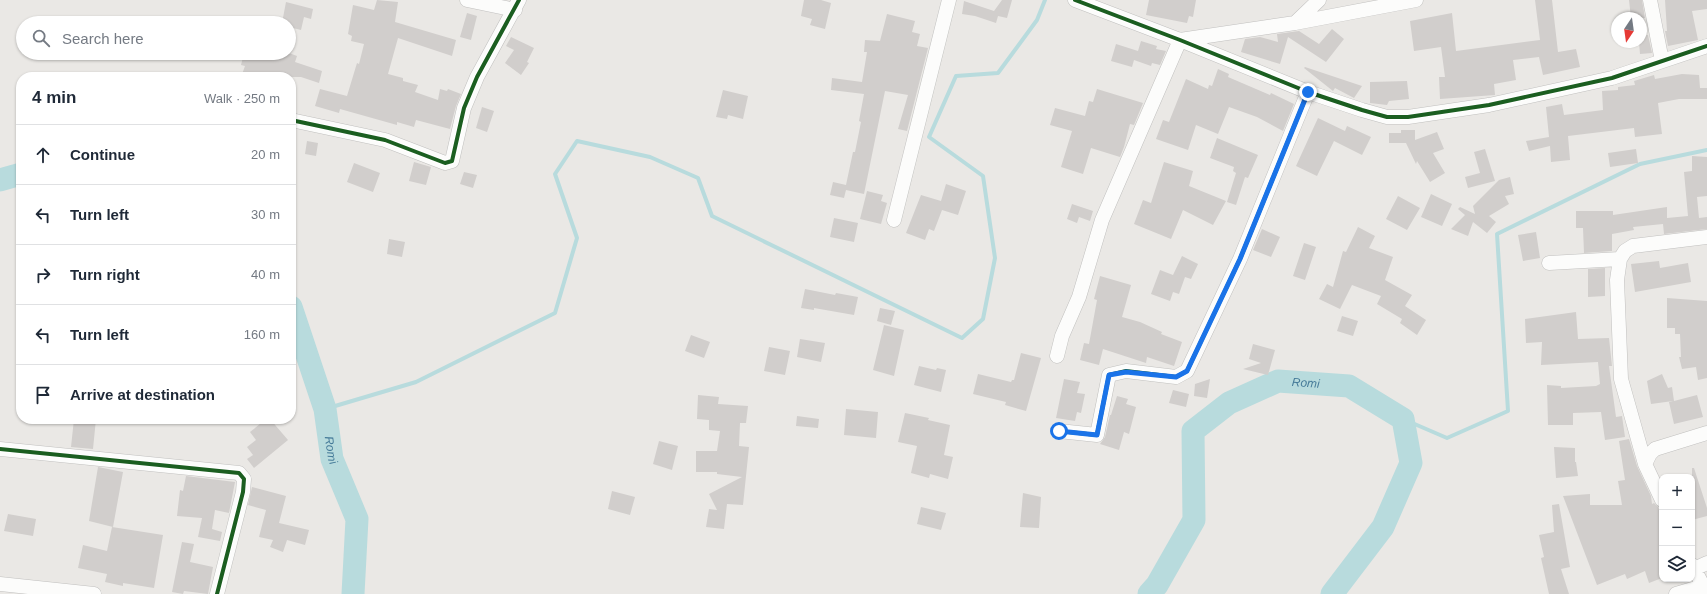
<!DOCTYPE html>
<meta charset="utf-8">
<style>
body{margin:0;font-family:Arial,sans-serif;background:#f2f2f3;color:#1f2937}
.controls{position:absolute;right:12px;bottom:12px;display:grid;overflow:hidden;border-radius:8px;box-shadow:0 1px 3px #0004}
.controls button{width:36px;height:36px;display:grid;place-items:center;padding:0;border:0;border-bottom:1px solid #e0e1e3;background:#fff;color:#1f2937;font:20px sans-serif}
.compass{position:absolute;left:1611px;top:12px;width:36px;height:36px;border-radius:50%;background:#fff;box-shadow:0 1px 3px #0004;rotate:193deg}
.stop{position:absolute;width:12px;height:12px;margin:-9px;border:3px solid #1a73e8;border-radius:50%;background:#fff}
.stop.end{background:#1a73e8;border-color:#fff;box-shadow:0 1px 4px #0008}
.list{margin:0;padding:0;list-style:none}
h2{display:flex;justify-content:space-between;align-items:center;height:52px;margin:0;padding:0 16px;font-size:17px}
h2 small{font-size:13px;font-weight:400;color:#747a83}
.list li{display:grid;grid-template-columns:26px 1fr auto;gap:12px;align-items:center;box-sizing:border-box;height:60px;padding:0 16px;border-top:1px solid #e0e1e3}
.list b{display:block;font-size:15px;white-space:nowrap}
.list em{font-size:13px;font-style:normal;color:#747a83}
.icon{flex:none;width:22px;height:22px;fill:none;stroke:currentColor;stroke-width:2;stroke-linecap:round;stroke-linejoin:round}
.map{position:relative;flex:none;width:1707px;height:594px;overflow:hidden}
.search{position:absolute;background:#fff;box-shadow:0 1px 3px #0004;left:16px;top:16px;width:280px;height:44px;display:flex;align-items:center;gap:10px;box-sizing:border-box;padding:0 14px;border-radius:22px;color:#747a83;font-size:15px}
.panel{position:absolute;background:#fff;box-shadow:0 1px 3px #0004;left:16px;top:72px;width:280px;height:352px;border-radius:16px}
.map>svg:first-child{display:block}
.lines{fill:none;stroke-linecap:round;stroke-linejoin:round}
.stream{stroke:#b8dbdd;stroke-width:4}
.river{stroke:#b8dbdd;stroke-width:23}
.building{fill:#d1cecc}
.minor-casing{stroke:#c1c0bf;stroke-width:15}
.minor{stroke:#fcfcfb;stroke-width:14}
.cycleway-casing{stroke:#fff;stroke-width:6}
.cycleway{stroke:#1b5e20;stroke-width:4}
.route{stroke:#1a73e8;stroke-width:5}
.labels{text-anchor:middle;stroke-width:3.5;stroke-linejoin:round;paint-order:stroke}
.water-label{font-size:12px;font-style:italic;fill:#467b99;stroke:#fff}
</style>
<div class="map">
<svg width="1707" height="594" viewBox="0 0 1707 594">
<rect width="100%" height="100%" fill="#eae8e5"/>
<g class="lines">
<path class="stream" d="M325 409 416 382 555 313 577 238 555 174 577 141 650 157 698 178 712 216 962 338 983 319 995 258 983 176 929 137 956 76 998 73 1037 20 1045 0
M1403 419 1447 438 1508 411 1497 234 1640 164 1707 150"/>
<g class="river">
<path d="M0 180 21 174"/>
<path id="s1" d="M291 307 325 409 332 459 357 519 353 594"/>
<path id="s2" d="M1149 594 1157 585 1194 520 1193 431 1229 403 1278 381 1349 386 1403 419 1411 463 1383 527 1332 594"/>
</g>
</g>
<path class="building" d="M377 0 398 2 395 22 456 40 452 56 398 38 388 74 403 78V81L418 85 415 92 438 100 440 89 447 91 448 89 461 94 456 106 450 129 416 120 414 127 397 122V125L340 109 339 113 315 106 320 89 347 96 357 63 359 64 364 44 351 41 352 36 348 34 353 5 374 10Z
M804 0H821L831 3 825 29 810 25 812 19 801 16Z
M1002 0H1012L1007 18 998 16 996 23 975 16 962 14 964 1 994 11Z
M1149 0H1196L1193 17 1189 16 1187 23 1146 15Z
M1535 0H1552L1558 52 1576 49 1580 67 1543 75 1539 57 1513 60 1516 80 1494 84 1495 95 1440 99 1439 77H1445L1441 47 1414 51 1410 21 1452 13 1456 51 1540 40Z
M1629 0H1642L1645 18H1631Z
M1665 0H1707V9L1692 11 1698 40 1668 46 1665 31H1667Z
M286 2 313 9 311 19 304 17 301 30 289 27V23H282Z
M467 13 477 16 471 40 460 37Z
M887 14 915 21 912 32 920 34 917 46 928 48 907 131 898 129 908 95 885 91 864 194 846 190 844 198 830 195 833 182 846 185 853 152H855L861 122 859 121 864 94 831 90 832 78 862 82 867 52H864L865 40 880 41Z
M1332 29 1344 39 1326 62 1288 37 1280 64 1241 52 1245 39 1260 37 1278 42 1277 34 1299 31 1319 44Z
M1648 35 1652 53 1640 54 1639 42H1641V36Z
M511 37 534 48 527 62 529 63 521 75 505 63 514 50 506 46Z
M1141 41 1157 46 1156 49 1166 51 1160 65 1152 63 1151 66 1134 60 1132 67 1111 61 1116 44 1138 51Z
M244 53H289L297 56 295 62 322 71 319 83 301 77H241L245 66 241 65Z
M1305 67 1362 86 1354 98 1335 88 1333 91 1304 68Z
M1218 69 1229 74 1228 77 1270 95 1271 93 1294 104 1283 131 1257 117 1229 107 1218 134 1196 125 1188 150 1156 139 1163 120 1169 122 1186 79 1208 89 1209 85 1212 86Z
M1682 74 1699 75 1700 88H1707V99H1679L1658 103 1662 134 1635 137 1634 128 1568 136 1570 160 1551 162 1550 146 1529 151 1526 141 1549 137 1546 107 1562 104 1564 115 1603 110 1602 91 1618 90V87L1635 85 1634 81 1654 75 1655 79Z
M1407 81 1409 99 1389 101 1387 105 1370 103V82Z
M1097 89 1143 103 1134 125 1130 124 1124 147 1120 157 1091 148 1083 174 1061 167 1072 131 1050 125 1055 108 1085 116 1089 101 1093 102Z
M723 90 748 96 743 119 728 115 727 119 716 117Z
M482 107 494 111 487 132 476 128Z
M1318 118 1345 131 1347 126 1371 137 1362 155 1334 141 1317 176 1296 166Z
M1401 130H1415V140L1437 132 1444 149 1433 153 1445 173 1430 182 1417 161 1416 164 1406 143H1389V133H1401Z
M1217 138 1258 155 1248 178 1245 177 1236 205 1227 202 1236 173 1233 171 1234 167 1210 158Z
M307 141 318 143 316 156 305 154Z
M1485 149 1495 181 1468 188 1465 177 1480 173 1474 152Z
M1636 149 1638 163 1610 167 1608 153Z
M1692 156 1707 157V196L1697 197 1699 218 1707 217V229L1664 234 1663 224 1633 227 1634 230 1612 234V251L1584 253 1583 228H1576V211H1613V215L1667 207V218L1688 216 1684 172 1692 171Z
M414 162 431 167 426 185 409 181Z
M1164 162 1193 171 1189 186 1226 201 1213 225 1183 210 1171 239 1134 224 1143 200 1151 203Z
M354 163 380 173 373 192 347 182Z
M464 172 477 175 473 188 460 184Z
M1510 177 1514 194 1505 196 1509 204 1489 216 1496 222 1487 233 1473 222 1468 236 1451 229 1465 215 1458 209 1460 207 1475 214 1473 206 1499 180Z
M946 184 966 191 958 215 942 210 934 231 929 229 925 240 906 233 921 195 941 201Z
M867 191 883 195 881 201 887 203 881 224 860 219Z
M1431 194 1452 204 1442 226 1421 217Z
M1398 196 1420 208 1407 230 1386 219Z
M1072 204 1093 211 1090 221 1079 217 1077 223 1067 219Z
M834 218 858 223 854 242 830 237Z
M1358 227 1375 236 1369 248 1393 257 1385 280 1412 295 1405 306 1426 320 1417 335 1400 323 1402 319 1377 304 1381 296 1352 285 1340 309 1319 299 1327 284 1333 287 1343 251 1346 252Z
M1262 229 1280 237 1271 257 1253 250Z
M1536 232 1540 258 1523 261 1518 235Z
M389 239 405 242 402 257 387 254Z
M1304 243 1316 247 1305 280 1293 276Z
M1182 256 1198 264 1191 279 1185 277 1179 294 1173 292 1170 301 1151 294 1160 270 1173 275Z
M1659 261 1660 268 1688 263 1691 282 1635 292 1631 264Z
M1605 268V296L1588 297V269Z
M1100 276 1131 285 1122 317 1140 322 1162 332 1161 334 1182 342 1174 366 1147 357 1146 363 1103 349 1099 365 1080 360 1084 343 1089 344 1097 300 1094 299Z
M805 289 835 295 836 293 858 297 854 315 814 308V310L801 308Z
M1667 298 1707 301V378L1698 380 1696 367 1682 369 1679 357H1681L1680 334H1675V328H1667Z
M880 308 895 311 891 325 877 321Z
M1576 312 1578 339 1609 338 1612 366H1609L1616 417 1622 416 1625 437 1605 440 1601 412 1573 413V425H1548L1547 385 1561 386V388L1596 386 1600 384 1598 362 1541 365 1542 342 1526 343 1525 319Z
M1342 316 1358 321 1353 336 1337 331Z
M884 325 904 330 894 376 873 370Z
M691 335 710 342 704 358 685 351Z
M800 339 825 343 821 362 797 357Z
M1253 344 1275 350 1268 375 1243 369 1261 363 1249 359Z
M769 347 790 351 785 375 764 371Z
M1021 353 1041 358 1026 411 1005 405 1006 402 973 394 978 374 1011 382 1012 380H1014Z
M919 366 936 370 937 368 946 370 941 392 914 385Z
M1662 374 1668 388 1672 387 1674 401 1697 395 1703 417 1674 424 1669 402 1673 401 1651 404 1647 381Z
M1064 379 1080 382 1077 393 1085 394 1081 413 1077 412 1075 421 1056 418Z
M1210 379 1207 398 1194 396 1195 384Z
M1173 390 1189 394 1186 407 1169 403Z
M698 395 719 397 718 404 748 406 746 423H740L739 446 749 447 743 505 727 504 724 529 706 527 709 509 717 510 709 494 742 477 717 474V472H696V451H717L720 431 709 430V420L697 419Z
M1117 396 1128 399 1126 404 1136 407 1129 434 1124 432 1119 450 1100 444 1105 437 1110 415H1111Z
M846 409 878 412 876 438 844 435Z
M905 413 929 418 928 420 950 425 944 455 953 457 948 479 930 474 929 478 911 473 917 446 898 442Z
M797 416 819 419 818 428 796 426Z
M74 419H96L93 449 71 447Z
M266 419H270L288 440 254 468 247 459 253 455 247 447 256 440 250 432Z
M1629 439 1637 466 1651 496 1652 504 1654 503 1658 507 1662 519V578L1649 583 1645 571 1627 579 1625 574 1597 585 1563 496 1590 494V505H1622L1618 481 1625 480 1619 441Z
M659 441 678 446 672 470 653 464Z
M1554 447 1575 448V462H1576L1578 476 1556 478Z
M98 467 123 472 113 527 89 521Z
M1692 468H1694L1707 508V516L1692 520Z
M186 476 235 482 229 513 215 510 212 529 222 532 220 541 198 537 202 518 177 516 180 490 183 491Z
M252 487 286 496 279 523 309 530 305 545 287 540 283 552 270 547 273 540 259 537 266 510 248 505Z
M612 491 635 497 630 515 608 509Z
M1023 493 1041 497 1039 528 1020 527Z
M1559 504 1570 567 1561 569 1569 594H1549L1541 558 1544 557 1539 535 1554 532 1552 505Z
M921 507 946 513 941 530 917 524Z
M8 514 36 519 33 536 4 531Z
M112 527 163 535 154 588 123 583V586L105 582 107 574 78 568 83 545 107 551Z
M182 542 194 544 190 562 213 567 208 594 184 591 183 594 172 592Z"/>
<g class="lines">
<g class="minor-casing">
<path id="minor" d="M467 0 515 10
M1075 0 1180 40 1308 92 1362 110 1387 117H1408L1489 105 1612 78 1707 46
M1650 0 1662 61
M1295 23 1319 0
M291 120 385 140 445 163 452 161 464 108 477 77 519 0
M894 220 949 0
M1549 263 1620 259
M1057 356 1062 336 1079 297 1102 220 1180 40 1295 23 1416 0
M1059 431 1097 435 1109 375 1126 371 1176 377 1187 371 1240 259 1308 92
M0 449 239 473 244 479 243 492 217 594
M1645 464 1650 454 1655 449 1707 433
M1662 500 1645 464 1621 379 1617 280 1620 259 1625 251 1633 246 1707 237
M1692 565 1707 593
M1694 569 1707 563
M0 584 94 594
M1676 594 1703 586"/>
</g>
<use href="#minor" class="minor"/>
<g class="cycleway-casing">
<path id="cycleway" d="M1075 0 1180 40 1308 92 1362 110 1387 117H1408L1489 105 1612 78 1707 46
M291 120 385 140 445 163 452 161 464 108 477 77 519 0
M1059 431 1097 435 1109 375 1126 371 1176 377 1187 371 1240 259 1308 92
M0 449 239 473 244 479 243 492 217 594"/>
</g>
<use href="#cycleway" class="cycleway"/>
</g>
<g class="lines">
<path class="route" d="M1059 431 1097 435 1109 375 1126 372 1176 377 1187 371 1240 259 1308 92"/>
</g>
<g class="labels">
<g class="water-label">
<text dy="4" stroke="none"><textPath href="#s2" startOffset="303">Romi</textPath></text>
<text dy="4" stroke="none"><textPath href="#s1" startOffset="149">Romi</textPath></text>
</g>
</g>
</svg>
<div class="controls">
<button>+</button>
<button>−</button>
<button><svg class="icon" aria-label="layers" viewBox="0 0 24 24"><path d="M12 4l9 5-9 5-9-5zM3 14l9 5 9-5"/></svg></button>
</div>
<svg class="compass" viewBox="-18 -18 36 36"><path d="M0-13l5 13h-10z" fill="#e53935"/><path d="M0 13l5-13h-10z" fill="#747a83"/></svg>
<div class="stop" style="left:1059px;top:431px"></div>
<div class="stop end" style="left:1308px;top:92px"></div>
<div class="search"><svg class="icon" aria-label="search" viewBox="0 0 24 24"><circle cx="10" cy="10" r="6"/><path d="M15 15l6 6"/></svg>Search here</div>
<section class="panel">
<h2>4 min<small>Walk · 250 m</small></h2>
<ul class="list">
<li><svg class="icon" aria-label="ahead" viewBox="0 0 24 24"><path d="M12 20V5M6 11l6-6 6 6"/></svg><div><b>Continue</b></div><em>20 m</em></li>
<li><svg class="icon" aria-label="left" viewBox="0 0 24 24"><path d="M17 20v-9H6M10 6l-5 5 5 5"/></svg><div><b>Turn left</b></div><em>30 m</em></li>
<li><svg class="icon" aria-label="right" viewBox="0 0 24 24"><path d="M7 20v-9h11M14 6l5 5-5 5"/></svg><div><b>Turn right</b></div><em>40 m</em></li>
<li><svg class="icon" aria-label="left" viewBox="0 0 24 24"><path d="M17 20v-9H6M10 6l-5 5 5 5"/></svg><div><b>Turn left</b></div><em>160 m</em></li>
<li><svg class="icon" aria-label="arrive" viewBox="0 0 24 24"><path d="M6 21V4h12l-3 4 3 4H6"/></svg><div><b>Arrive at destination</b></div></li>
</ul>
</section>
</div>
